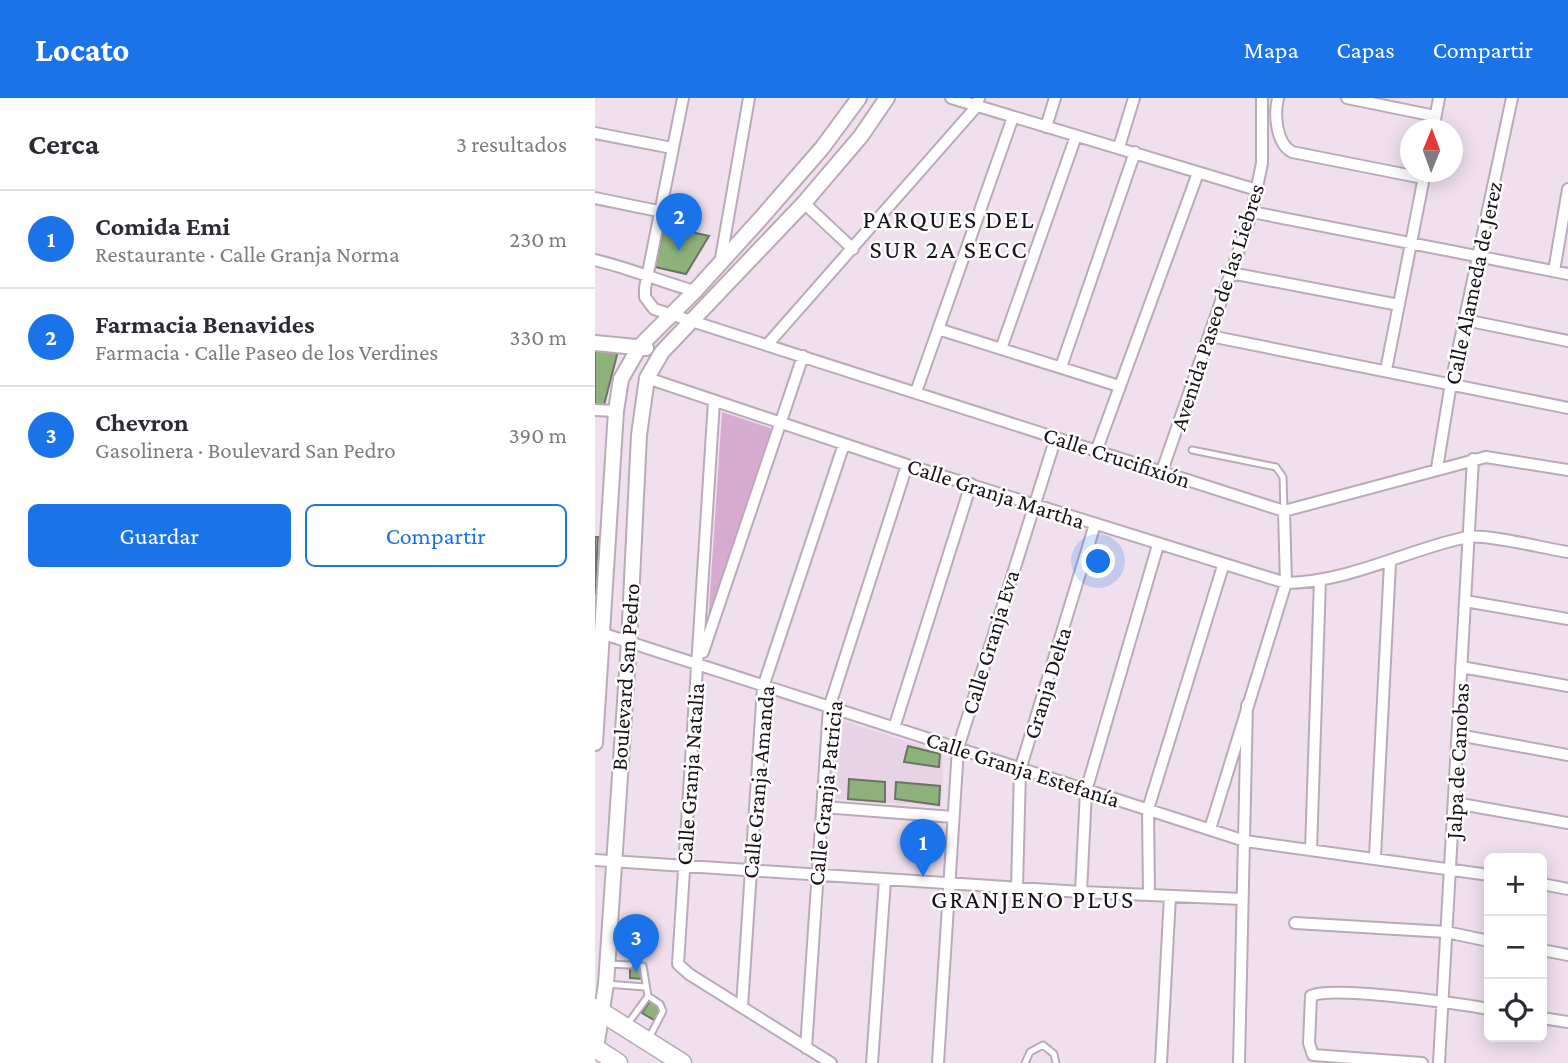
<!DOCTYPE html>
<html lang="es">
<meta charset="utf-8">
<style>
body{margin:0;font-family:"Crimson Pro",serif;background:#f7f7f7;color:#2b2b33}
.controls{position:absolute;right:21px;bottom:21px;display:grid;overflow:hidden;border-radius:10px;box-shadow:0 4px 18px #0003}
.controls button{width:63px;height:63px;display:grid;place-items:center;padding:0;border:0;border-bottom:2px solid #e1e1e2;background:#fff;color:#2b2b33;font:35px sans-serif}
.compass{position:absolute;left:805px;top:21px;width:63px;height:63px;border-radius:50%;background:#fff;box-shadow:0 4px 18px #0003;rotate:1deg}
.you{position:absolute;left:504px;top:464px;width:24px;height:24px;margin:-18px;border:5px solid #fff;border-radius:50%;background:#1a73e8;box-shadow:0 0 0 10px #1a73e833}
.badge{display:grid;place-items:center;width:46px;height:46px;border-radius:50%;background:#1a73e8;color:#fff;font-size:23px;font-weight:700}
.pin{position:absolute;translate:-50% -58px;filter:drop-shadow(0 2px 4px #0008)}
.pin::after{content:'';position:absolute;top:37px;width:24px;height:21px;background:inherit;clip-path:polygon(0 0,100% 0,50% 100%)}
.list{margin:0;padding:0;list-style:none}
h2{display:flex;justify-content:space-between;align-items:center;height:91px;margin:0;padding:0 28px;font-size:30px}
h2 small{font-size:23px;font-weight:400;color:#7c7c81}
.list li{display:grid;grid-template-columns:46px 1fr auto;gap:21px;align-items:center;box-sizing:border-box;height:98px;padding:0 28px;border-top:2px solid #e1e1e2}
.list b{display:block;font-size:26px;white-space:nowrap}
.list p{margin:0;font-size:23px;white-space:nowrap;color:#7c7c81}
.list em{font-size:23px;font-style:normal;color:#7c7c81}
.actions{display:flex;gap:14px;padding:21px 28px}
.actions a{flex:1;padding:16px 0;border:2px solid #1a73e8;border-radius:10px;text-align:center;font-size:24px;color:#1a73e8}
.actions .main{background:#1a73e8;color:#fff}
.icon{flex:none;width:38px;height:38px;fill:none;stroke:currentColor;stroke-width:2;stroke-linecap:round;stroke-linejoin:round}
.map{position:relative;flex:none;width:973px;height:965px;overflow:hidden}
header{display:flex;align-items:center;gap:42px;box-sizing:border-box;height:98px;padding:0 35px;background:#1a73e8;color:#fff}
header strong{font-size:33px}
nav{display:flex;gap:38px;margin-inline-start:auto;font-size:24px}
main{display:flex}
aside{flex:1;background:#fff}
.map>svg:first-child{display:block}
.built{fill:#e8d2e5}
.green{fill:#d7aad2}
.building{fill:#8fb27d;stroke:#6a7465;stroke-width:2}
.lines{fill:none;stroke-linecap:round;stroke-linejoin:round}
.service-casing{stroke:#baaab8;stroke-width:9}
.minor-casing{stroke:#baaab8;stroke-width:14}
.tertiary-casing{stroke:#baaab8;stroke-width:18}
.primary-casing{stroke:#baaab8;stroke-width:21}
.service{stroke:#fff;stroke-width:5}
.minor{stroke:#fff;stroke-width:10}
.tertiary{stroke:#fff;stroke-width:14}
.primary{stroke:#fff;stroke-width:18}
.labels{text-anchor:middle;stroke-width:5;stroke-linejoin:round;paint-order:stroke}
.street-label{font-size:23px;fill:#191419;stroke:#fff}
.quarter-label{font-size:26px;letter-spacing:2px;fill:#191419;stroke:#fff}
</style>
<header>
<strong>Locato</strong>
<nav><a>Mapa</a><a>Capas</a><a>Compartir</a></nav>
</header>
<main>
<aside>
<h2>Cerca<small>3 resultados</small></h2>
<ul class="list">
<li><span class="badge">1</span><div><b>Comida Emi</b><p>Restaurante · Calle Granja Norma</p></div><em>230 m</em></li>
<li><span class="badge">2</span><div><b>Farmacia Benavides</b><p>Farmacia · Calle Paseo de los Verdines</p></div><em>330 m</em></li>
<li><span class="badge">3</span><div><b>Chevron</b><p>Gasolinera · Boulevard San Pedro</p></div><em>390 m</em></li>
</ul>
<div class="actions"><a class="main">Guardar</a><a>Compartir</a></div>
</aside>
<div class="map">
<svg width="973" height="965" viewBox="0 0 973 965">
<rect width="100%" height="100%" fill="#f0e0ee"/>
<path class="built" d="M239 620 348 655 347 709 235 700Z"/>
<path class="green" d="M127 314 178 331 113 526Z"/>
<path class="building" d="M69 128 114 138 91 176 60 169Z
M0 252 23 253 9 307 0 306Z
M0 439H3L0 497Z
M313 648 345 656 344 669 309 664Z
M254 681 290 684V704L253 701Z
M301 684 345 688 344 707 300 701Z
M35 866H48V881L35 880Z
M55 903 67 910 59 922 47 915Z"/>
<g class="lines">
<g class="service-casing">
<path id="service" d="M597 352 681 369 688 379 689 413
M13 866 35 867
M48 868 53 898 65 906 68 913 54 940
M11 886 50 889
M32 927 53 898
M430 965 435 954 448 947 459 956 461 965"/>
</g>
<g class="minor-casing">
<path id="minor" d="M88 0 50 190V199L59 211 689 413 891 359 973 372
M356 0 662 92
M683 0C679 17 681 45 697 54L828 80
M752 0 840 18
M451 29 460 0
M838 32 844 0
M0 35 77 50
M524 49 539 0
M0 100 63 113
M209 105 258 151
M657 114 973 176
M0 162C35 170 66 184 100 193
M125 166 154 0
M959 173 973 91
M636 175 804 207
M870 222 973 243
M343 231 524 288
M615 238 973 310
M172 247 382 8 384 0
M406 251 481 38
M466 269 540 54
M791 272 830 74
M52 280 312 367 691 485C755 484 811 452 872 439 890 435 951 451 973 454
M321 294 418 19
M119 303 83 866 94 876 236 965
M0 312 21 313
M502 351 603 75
M842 370 856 285 917 0
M567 373 657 114 667 65V0
M870 503 973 521
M9 536 650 743 894 777
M108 554 208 258
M866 569 973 588
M299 630 376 386
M863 637 973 657
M860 705 973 725
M228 709 358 719
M615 731 691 485 689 413
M716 752 725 482
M780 759 795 465
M0 762 486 794 647 801
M947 786 973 791
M422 790 425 672 500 426
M486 794 491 693 563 447
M554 797 553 711 628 468
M700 825 851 834 894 843
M947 852 973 857
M147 909 168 589 249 346
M947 920 973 924
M211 950 234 610 312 367
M277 965 290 782
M343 965 363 650 461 339
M566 965 575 798
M644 965 652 607
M827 965 718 957 714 945 716 898C736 887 866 906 894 911
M844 965 878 361"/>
</g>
<g class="tertiary-casing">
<path id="tertiary" d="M0 245 51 250
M0 645 21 313 26 281 45 248 100 193 167 119 227 50 264 0
M1 950 11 886 34 544 44 337 52 280 67 254 209 105 266 38 292 0"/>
</g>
<g class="primary-casing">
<path id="primary" d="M0 910 87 965
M0 950 23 965"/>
</g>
<use href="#service" class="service"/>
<use href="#minor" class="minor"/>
<use href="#tertiary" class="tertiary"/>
<use href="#primary" class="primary"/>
</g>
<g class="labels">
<g class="street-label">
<text transform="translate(878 185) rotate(-78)" y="8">Calle Alameda de Jerez</text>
<text transform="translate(622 209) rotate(-72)" y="8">Avenida Paseo de las Liebres</text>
<text transform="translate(522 359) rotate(18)" y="8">Calle Crucifixión</text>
<text transform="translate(401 395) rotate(18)" y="8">Calle Granja Martha</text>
<text transform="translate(395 544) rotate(-73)" y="8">Calle Granja Eva</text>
<text transform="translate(30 579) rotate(-86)" y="8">Boulevard San Pedro</text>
<text transform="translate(452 585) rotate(-73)" y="8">Granja Delta</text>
<text transform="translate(862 663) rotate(-87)" y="8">Jalpa de Canobas</text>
<text transform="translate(428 671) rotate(18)" y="8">Calle Granja Estefanía</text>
<text transform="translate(95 676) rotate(-86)" y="8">Calle Granja Natalia</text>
<text transform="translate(163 684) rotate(-85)" y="8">Calle Granja Amanda</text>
<text transform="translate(230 695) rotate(-84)" y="8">Calle Granja Patricia</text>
</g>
<g class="quarter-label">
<text x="354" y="130">PARQUES DEL<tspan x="354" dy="30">SUR 2A SECC</tspan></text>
<text x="438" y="810">GRANJENO PLUS</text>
</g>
</g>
</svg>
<div class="controls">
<button>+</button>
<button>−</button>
<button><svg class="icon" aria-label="locate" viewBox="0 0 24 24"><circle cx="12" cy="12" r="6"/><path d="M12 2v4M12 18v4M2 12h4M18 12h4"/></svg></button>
</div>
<svg class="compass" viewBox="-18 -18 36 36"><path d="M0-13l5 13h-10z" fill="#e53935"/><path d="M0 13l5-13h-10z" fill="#7c7c81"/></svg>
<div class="you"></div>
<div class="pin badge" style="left:328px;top:779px">1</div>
<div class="pin badge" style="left:84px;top:153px">2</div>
<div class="pin badge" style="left:41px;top:874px">3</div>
</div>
</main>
